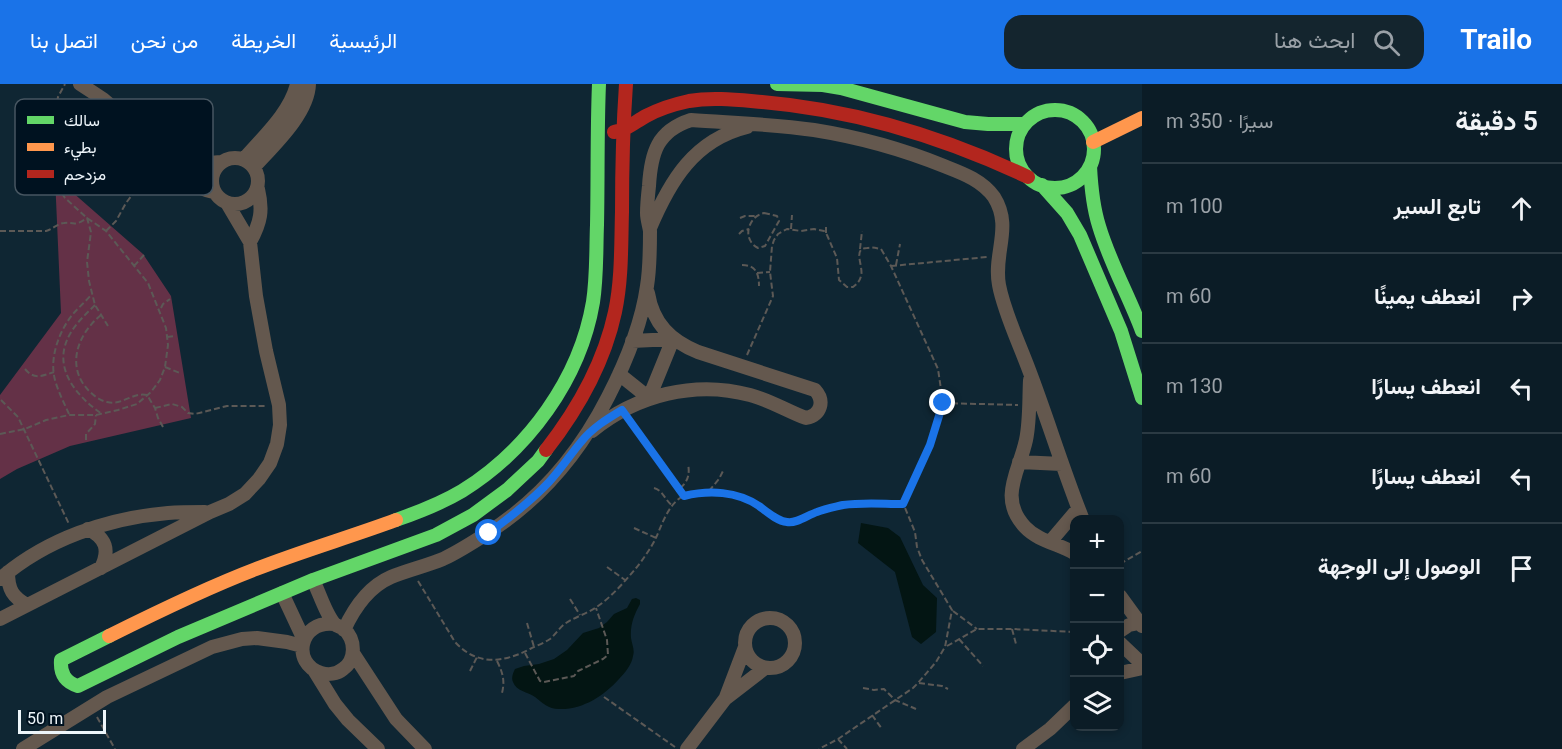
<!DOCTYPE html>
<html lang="ar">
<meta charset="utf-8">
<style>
body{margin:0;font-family:Georgia,Vazirmatn,serif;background:#14252e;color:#f1f3f6;direction:rtl}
.controls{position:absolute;right:18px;bottom:18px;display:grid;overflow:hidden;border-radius:12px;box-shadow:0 3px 9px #0003}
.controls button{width:54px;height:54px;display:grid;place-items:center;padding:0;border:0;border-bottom:2px solid #2b3a43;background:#0b1c26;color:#f1f3f6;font:30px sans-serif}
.scale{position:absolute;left:18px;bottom:15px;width:88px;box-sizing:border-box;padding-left:6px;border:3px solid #edf5fa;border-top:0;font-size:16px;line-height:21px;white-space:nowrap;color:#edf5fa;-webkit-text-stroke:4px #001220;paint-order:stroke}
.stop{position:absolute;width:18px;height:18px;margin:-14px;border:4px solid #1a73e8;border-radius:50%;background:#fff}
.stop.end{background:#1a73e8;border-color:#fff;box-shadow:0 2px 6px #0008}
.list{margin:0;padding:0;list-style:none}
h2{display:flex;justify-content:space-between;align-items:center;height:78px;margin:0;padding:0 24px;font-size:26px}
h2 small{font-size:20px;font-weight:400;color:#9aa1a7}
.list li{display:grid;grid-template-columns:39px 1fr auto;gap:18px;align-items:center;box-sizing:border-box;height:90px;padding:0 24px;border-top:2px solid #2b3a43}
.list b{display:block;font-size:22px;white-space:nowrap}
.list em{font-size:20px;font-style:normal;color:#9aa1a7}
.icon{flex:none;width:33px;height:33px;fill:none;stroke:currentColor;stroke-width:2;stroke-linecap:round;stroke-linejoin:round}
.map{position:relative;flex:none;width:1142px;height:665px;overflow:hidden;direction:ltr}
header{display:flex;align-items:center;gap:36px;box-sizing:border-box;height:84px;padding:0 30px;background:#1a73e8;color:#fff}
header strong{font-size:28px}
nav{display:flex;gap:33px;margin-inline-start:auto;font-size:21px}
.search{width:420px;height:54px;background:#14252e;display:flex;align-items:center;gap:15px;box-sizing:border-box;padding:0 21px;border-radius:18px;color:#9aa1a7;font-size:22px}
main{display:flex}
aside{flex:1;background:#0b1c26}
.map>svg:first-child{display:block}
.green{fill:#643147}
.water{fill:#031513}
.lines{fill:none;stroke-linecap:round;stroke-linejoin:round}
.path{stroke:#5c5956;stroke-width:2;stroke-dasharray:6 3;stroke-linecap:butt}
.street{stroke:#64584e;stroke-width:14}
.fast{stroke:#63d668;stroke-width:14}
.slow{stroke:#ff974d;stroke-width:14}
.jam{stroke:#b3261e;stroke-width:14}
.route{stroke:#1a73e8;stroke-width:8}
.key{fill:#001220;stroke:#475661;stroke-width:1.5}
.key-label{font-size:16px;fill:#edf5fa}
</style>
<header>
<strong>Trailo</strong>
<div class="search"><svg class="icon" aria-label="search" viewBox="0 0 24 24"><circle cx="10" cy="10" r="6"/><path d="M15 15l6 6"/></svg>ابحث هنا</div>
<nav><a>الرئيسية</a><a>الخريطة</a><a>من نحن</a><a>اتصل بنا</a></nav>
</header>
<main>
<aside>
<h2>5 دقيقة<small>سيرًا · 350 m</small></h2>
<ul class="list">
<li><svg class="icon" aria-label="ahead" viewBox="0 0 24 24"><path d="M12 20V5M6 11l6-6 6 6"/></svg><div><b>تابع السير</b></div><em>100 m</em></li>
<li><svg class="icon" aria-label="right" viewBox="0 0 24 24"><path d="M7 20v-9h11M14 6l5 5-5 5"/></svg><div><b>انعطف يمينًا</b></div><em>60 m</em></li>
<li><svg class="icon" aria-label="left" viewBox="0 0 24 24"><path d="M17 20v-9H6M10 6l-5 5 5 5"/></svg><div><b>انعطف يسارًا</b></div><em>130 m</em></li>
<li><svg class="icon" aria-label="left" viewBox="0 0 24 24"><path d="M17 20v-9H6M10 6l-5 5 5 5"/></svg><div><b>انعطف يسارًا</b></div><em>60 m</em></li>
<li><svg class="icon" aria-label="arrive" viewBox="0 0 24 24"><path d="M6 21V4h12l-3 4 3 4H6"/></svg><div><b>الوصول إلى الوجهة</b></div></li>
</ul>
</aside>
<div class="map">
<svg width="1142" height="665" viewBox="0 0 1142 665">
<rect width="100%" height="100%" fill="#0f2633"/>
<path class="green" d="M55 93 143 170 171 212 191 334 70 362 17 385 0 395V311L61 229Z"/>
<path class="water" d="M861 439 888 444 900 453 923 501 937 514 936 548 921 560 912 553 895 488 858 459Z
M636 514 640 516V520C634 531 630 541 631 554 632 561 635 566 633 572 632 580 625 589 619 595 604 612 582 626 559 625 548 625 543 619 535 613 528 608 516 607 513 598 511 594 513 589 515 585L524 582 539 580 554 575 567 566 583 549 599 544 607 538 614 530 627 524 632 515Z"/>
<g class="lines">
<path class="path" d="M764 129 777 132 779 137 765 162 758 164C742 156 747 133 764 129Z
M740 134 745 132H755
M791 145 792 131
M0 147H46C53 145 58 139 64 139 77 138 73 143 87 134L91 148 87 178 89 197 95 221 108 242
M106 147 116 137 126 119 158 77
M826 149V140
M739 150 742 147 749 145
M860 165 862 147
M742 181C756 181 759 190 759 202
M896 181 900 160
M134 182 144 171
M891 182 987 173
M757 189 770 188
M95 221C86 230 76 239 70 250 51 283 76 312 102 330
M161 224 163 220 170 215
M101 231C80 248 67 277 84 301 90 309 98 316 107 318 122 322 132 308 147 311L155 324 158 334 163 343
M167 253 176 252
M747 271 773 212 770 188 772 162 774 156 778 150 787 145 801 147 814 145 824 147 827 151 837 174 839 196 847 203H853C857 200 860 197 861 192 864 183 852 164 867 164 872 163 876 164 881 165L891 182 938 285 943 319 930 361 903 419
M165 283 180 289
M25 285C34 296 42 292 54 288
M1 316 18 333 69 440
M943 319 1018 321
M155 324 172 320 182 323 188 329 195 330 227 322H265
M69 330C64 319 58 307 55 296 49 274 59 247 73 230 79 223 86 217 92 210
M630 338 684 411
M0 350 25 345 46 336 69 331H96L118 326 137 320 151 308 160 296 165 283 168 261 166 244 148 199 106 147 87 134 65 114 59 105 55 95 54 85 55 61 54 37 58 13 65 0
M86 356V350L95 340 96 331
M654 404C664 407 665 417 673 422
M680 404C688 398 690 390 688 380
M709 407 719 395 724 385
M634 444 656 454
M1120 480 1142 467
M607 483 625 496
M418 497 455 558C477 582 503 579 530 565 536 562 544 559 550 555 556 550 560 543 566 539 575 533 586 530 595 524 611 514 625 497 637 483 644 474 650 465 655 456 662 441 668 419 685 411 704 403 738 410 756 420 765 425 773 434 783 438 794 441 807 431 817 428 845 419 874 420 903 419L915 448 917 463 922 476 952 526 945 563 936 578 918 599 913 604 838 655 819 665
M570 515 580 531
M953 527 977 545
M527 539 534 563
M1012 545 1016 560
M959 555 983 582
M947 562 977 545H1012L1074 548
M525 569 540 597 544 598 574 592 578 587 603 575 608 571 607 556 596 524
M497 577C503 589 505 597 502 609
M470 587 477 573
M919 599 942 602 948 605
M863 604 874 606 884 605 895 616 916 625
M604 613 675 663
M872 631 882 645
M97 633 115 665
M838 655 847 665"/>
<path class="street" d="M80 0 103 15 173 75 197 80 221 78
M212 97a23 23 0 1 1 46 0a23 23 0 1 1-46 0Z
M173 75C181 94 193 104 214 108
M244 75C263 53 290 29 297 0
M254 83C273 62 308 30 309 0
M650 144C670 97 694 56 747 43
M250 158C261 138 263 126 258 105
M619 290 649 314 673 255 632 257
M1030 296C1029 316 1030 337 1026 356 1019 388 998 414 1025 443 1038 457 1059 460 1074 469
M592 347C636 311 695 296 750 311 770 316 787 327 806 334 821 331 825 317 815 306L698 268C671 257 653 240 648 209
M1019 378 1062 380
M88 445C106 454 110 466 101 484
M1050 458 1078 425
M8 488C8 506 13 513 27 521
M0 495C46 455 108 434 168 429 180 428 193 428 205 428
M313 496C319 508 325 528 333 538 335 542 340 542 344 545 356 556 356 576 343 585 337 590 328 591 321 589 291 580 299 536 334 540
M282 509 304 556
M1120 512 1142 542
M745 559a25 25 0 1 1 50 0a25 25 0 1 1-50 0Z
M0 535 210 428 229 420 245 410 259 395 270 379 277 360 280 341 279 321 266 267 256 212 250 158 227 119
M344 546C354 524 368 503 391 493 408 486 426 482 443 475 458 468 472 459 486 450 539 417 580 368 608 313 625 280 642 238 647 202 650 184 650 165 650 147 649 141 647 135 647 129 647 120 648 111 649 102 651 69 657 47 691 36 732 39 773 40 814 46 858 53 902 65 944 82 962 89 982 96 994 113 1013 143 993 169 999 201 1004 228 1019 259 1029 286 1048 336 1063 386 1083 436
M1120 547 1129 541 1139 539
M1120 559 1142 580
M353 569 396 635 425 665
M314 586 335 620 348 636 378 665
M1120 589 1142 584
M726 613 745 563
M23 665 107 613 212 563 242 555 257 554 287 558 302 562
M687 665 725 615 765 584
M1023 665 1050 645 1074 622"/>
<path class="fast" d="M777 0 823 1 841 4 965 38 988 40H1025
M1016 65a39 39 0 1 1 78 0a39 39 0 1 1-78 0Z
M1090 82C1091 102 1093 123 1099 142 1110 179 1129 212 1142 247
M1042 101 1067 129 1080 151 1121 247 1142 314
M396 436C419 428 442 419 462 407 528 366 580 295 593 218 597 192 596 166 597 141 598 94 597 47 599 0
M109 552 61 576C60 589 65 598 78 602L178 553 313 496 436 451 473 431 507 406 538 377 546 366"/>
<path class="slow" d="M1093 58 1142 34
M109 552C157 528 206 504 256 485 302 467 350 453 396 436"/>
<path class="jam" d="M614 48C627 46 635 38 646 32 659 25 675 20 689 17 713 13 738 16 762 18 856 26 943 53 1028 93
M546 366C578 325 604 279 615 228 622 195 621 161 622 128 622 85 623 43 626 0"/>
</g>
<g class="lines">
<path class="route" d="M489 449C510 433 531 417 549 398 561 385 570 371 581 358 592 344 607 335 622 326L684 412C709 406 737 407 759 422 767 428 777 437 787 438 796 440 808 431 817 428 825 425 835 423 843 421 863 418 883 420 903 420L930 361 943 319"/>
</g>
<rect x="15" y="15" width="198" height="96" rx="9" class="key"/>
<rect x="27" y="32" width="27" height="8" fill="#63d668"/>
<rect x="27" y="59" width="27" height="8" fill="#ff974d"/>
<rect x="27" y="86" width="27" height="8" fill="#b3261e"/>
<g class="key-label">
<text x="64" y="42">سالك</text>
<text x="64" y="69">بطيء</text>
<text x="64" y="96">مزدحم</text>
</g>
</svg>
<div class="controls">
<button>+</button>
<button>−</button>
<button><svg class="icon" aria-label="locate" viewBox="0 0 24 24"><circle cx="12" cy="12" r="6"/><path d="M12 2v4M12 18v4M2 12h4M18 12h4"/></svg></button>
<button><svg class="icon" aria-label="layers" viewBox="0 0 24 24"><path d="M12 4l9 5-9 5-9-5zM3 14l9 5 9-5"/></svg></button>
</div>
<div class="scale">50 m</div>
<div class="stop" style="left:489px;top:449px"></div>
<div class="stop end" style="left:943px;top:319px"></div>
</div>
</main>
